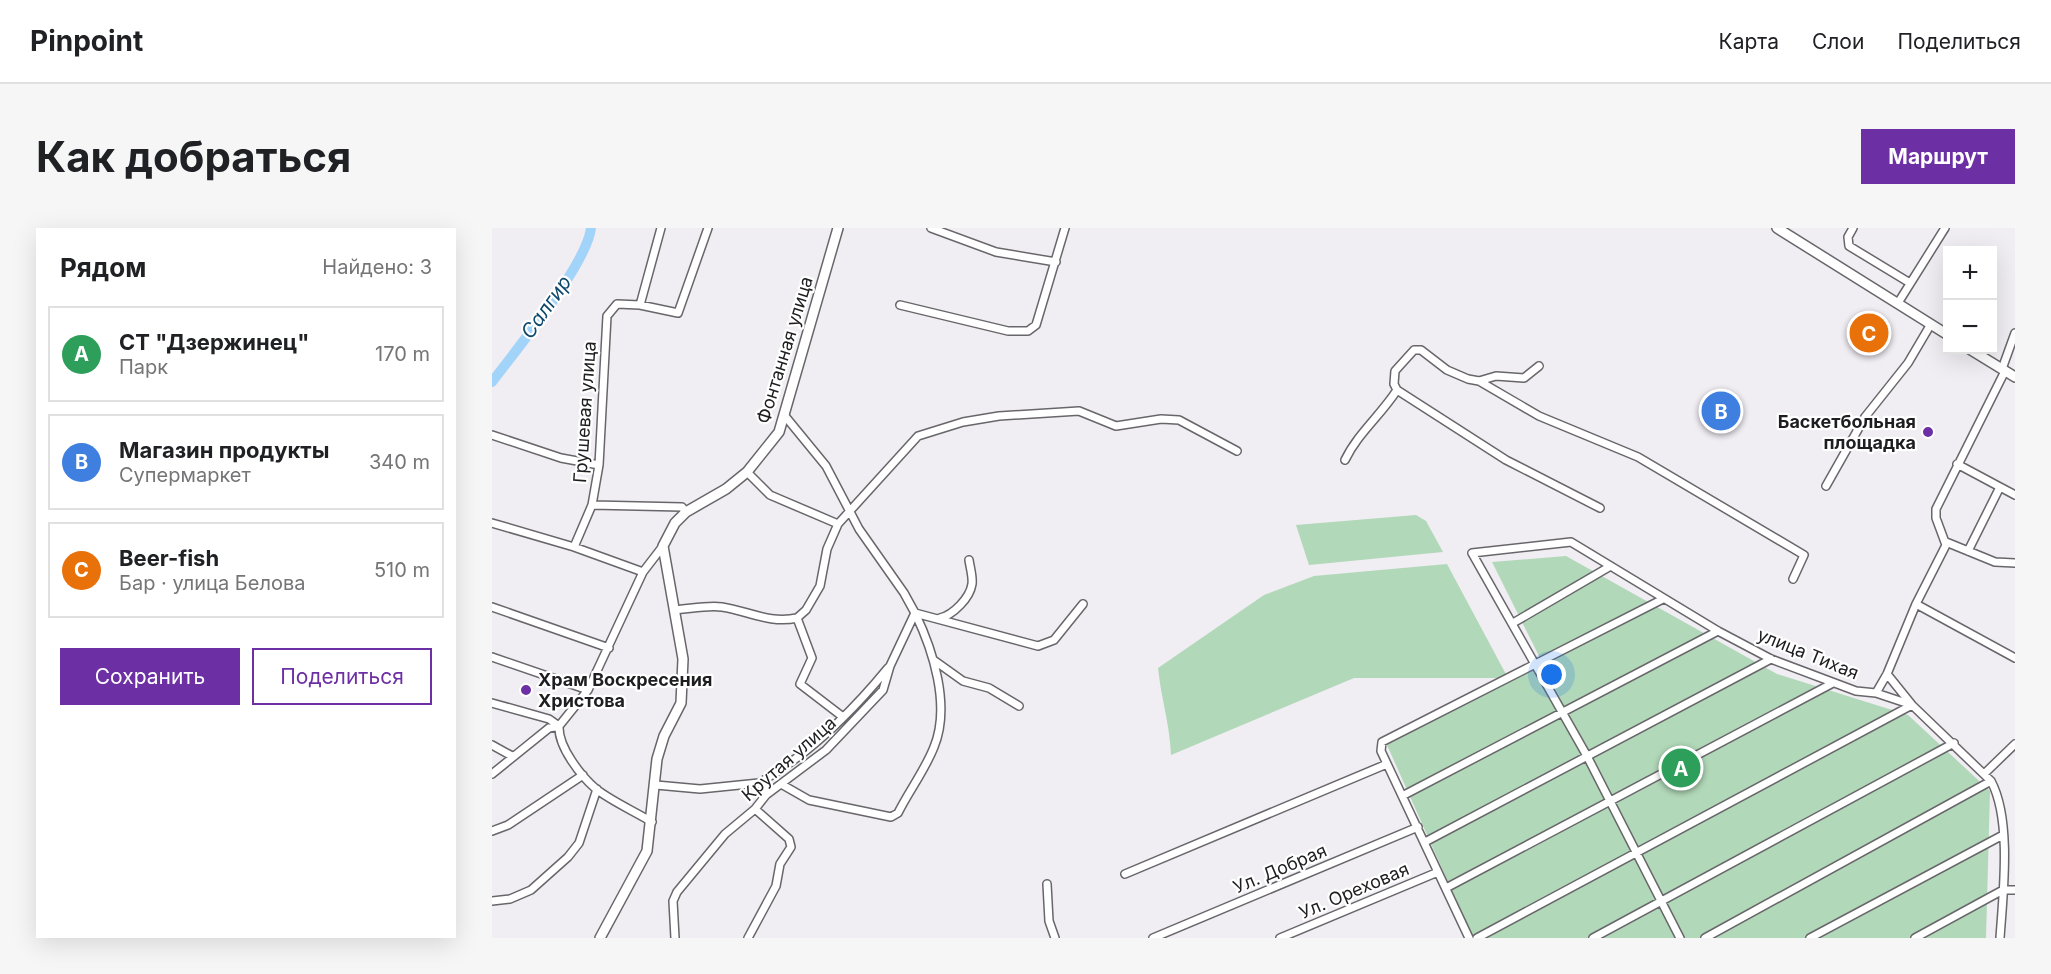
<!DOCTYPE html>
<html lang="ru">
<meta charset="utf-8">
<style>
body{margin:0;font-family:Inter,sans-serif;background:#f6f6f6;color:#202124}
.controls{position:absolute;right:18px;top:18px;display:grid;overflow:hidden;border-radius:0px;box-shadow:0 6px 24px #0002}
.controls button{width:54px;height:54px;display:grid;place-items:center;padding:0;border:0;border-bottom:2px solid #e0e0e0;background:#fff;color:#202124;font:30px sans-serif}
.you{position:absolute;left:1060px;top:447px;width:21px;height:21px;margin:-15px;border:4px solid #fff;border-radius:50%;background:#1a73e8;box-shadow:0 0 0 9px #1a73e833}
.badge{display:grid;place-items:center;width:39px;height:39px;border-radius:50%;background:#6c2fa4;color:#fff;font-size:20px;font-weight:700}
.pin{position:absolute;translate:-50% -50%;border:3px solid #fff;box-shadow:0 2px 6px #0006}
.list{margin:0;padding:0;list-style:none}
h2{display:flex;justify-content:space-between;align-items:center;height:78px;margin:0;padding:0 24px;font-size:26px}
h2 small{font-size:20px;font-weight:400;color:#757577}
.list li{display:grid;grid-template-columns:39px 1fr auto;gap:18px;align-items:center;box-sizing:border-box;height:96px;margin:0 12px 12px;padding:0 12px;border:2px solid #e0e0e0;border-radius:0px}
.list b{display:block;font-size:22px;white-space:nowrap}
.list p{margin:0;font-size:20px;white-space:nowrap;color:#757577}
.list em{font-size:20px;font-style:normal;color:#757577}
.actions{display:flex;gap:12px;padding:18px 24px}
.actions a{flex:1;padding:14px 0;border:2px solid #6c2fa4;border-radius:0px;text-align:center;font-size:21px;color:#6c2fa4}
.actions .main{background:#6c2fa4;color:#fff}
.map{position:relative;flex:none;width:1523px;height:710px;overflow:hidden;border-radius:0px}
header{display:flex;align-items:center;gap:36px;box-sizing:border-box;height:84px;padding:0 30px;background:#fff;border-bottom:2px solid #e0e0e0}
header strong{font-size:28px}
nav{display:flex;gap:33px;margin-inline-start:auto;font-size:21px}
.intro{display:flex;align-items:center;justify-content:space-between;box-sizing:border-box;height:144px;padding:0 36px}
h1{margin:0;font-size:42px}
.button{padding:15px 27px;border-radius:0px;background:#6c2fa4;color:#fff;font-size:21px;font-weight:700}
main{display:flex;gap:36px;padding:0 36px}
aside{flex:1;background:#fff;border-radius:0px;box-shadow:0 6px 24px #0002}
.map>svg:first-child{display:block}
.green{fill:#b1d8b8}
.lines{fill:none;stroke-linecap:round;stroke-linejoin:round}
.river{stroke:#a2d3f9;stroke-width:10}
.minor-casing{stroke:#68666a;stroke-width:10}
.secondary-casing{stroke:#68666a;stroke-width:12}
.minor{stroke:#fff;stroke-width:7}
.secondary{stroke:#fff;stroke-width:9}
.poi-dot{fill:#6c2fa4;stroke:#fff;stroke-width:2}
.labels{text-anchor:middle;stroke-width:4.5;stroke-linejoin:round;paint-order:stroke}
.street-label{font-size:18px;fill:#1e1d1f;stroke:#fff}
.poi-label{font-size:18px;font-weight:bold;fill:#1e1d1f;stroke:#fff;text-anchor:end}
.water-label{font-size:20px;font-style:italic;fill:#0e496c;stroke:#fff}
</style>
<header>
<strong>Pinpoint</strong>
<nav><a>Карта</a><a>Слои</a><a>Поделиться</a></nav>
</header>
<div class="intro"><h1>Как добраться</h1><a class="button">Маршрут</a></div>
<main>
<aside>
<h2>Рядом<small>Найдено: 3</small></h2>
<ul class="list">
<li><span class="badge" style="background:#2e9e5b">A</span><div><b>СТ &quot;Дзержинец&quot;</b><p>Парк</p></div><em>170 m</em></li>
<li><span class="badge" style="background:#3f7fe0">B</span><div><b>Магазин продукты</b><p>Супермаркет</p></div><em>340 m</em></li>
<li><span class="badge" style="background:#e8710a">C</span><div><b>Beer-fish</b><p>Бар · улица Белова</p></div><em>510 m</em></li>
</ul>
<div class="actions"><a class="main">Сохранить</a><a>Поделиться</a></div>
</aside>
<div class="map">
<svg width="1523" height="710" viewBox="0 0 1523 710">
<rect width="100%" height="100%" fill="#f0edf3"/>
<path class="green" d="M924 287 934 293 951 324 817 337 804 297Z
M1074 328 1285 446 1416 487 1498 563 1494 710H981L895 517 1051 436 1000 334Z
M955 336 1016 450H862L679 527C678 497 669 470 666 440L772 367 822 348Z"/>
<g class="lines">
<path class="river" d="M0 154C24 122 95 36 99 0"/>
<g class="minor-casing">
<path id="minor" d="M439 0 504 24 564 34
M1361 0 1356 9 1357 18 1418 55
M1406 75 1453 0
M148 77 169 0
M408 77 516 103H536L544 97 573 0
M1510 141 1523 105
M987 153 1047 188 1146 229 1312 327 1301 351
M905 162 1014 232 1108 280
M0 207 69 230 107 237
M853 232C866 205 889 187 905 162L902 156 903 143 922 122H929L955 142 976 151 987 153 1004 148 1032 150 1047 138
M1465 236 1508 259 1476 323
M255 244 278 267 346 296
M1334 258 1373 189 1416 135 1439 96
M1508 259 1523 267
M100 277 190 279 194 284
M0 295 82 319 151 344
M1454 314 1503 334 1523 335
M82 319 100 277 107 237 115 88 125 76 148 77 186 85 216 0
M1424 376 1523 430
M0 379 117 420
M182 382C198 381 215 377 230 379 256 383 278 396 305 390
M423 385 546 418 562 412 591 376
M448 390C461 387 478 370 480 356 481 349 478 339 477 332
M1021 395 1117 339
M0 429 96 462
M443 433 471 453 497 460 527 478
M1395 446 1420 477 1499 553C1520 592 1511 666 1508 710
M0 475 57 491 67 498
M351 489 308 456 320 430 305 390 314 382 328 358 335 321 346 296 426 208 471 194 507 188 587 183 624 198 669 191 687 192 745 223
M67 498 96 462 151 344 171 318
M67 498C66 519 89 548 104 561 121 574 142 583 160 594
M0 517 20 528
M0 546 57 500 67 498
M1492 546 1523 516
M267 555C317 526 360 484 396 440
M289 556 317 572 399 589 406 585C417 563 433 542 442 519 459 478 441 422 423 385
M164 557 208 561 267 555 273 560 274 567
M912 567 1226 403
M0 603 16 597 91 547
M933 614 1279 431
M633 646 895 536
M555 656 557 693 563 710
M954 660 1341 455
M0 673 18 671 39 662 76 629 87 615 105 561
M183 710 181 673 185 664 233 606 263 581 274 567 334 522 391 462 398 438 423 385 412 365 367 301 334 238 293 188
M256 710 284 658 288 636 299 619 297 611 263 581
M661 710 926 599
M788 710 946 644
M977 710 889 523 890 514 1171 371
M985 710 1420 477 1384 465
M1101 710 1462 515
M1188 710 1095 528 980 325 1079 314 1226 403 1279 431 1364 463 1384 465 1395 446 1424 376 1454 317 1444 290V281L1513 143
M1213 710 1499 553
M1318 710 1511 607
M1423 710 1511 662H1523"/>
</g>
<g class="secondary-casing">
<path id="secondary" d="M1285 0 1456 107
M1479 122 1523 149
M108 710 155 623 165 531 172 508 189 475 191 431 171 318 183 295 194 284 234 261 255 244 287 204 346 0"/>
</g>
<use href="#minor" class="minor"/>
<use href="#secondary" class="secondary"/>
</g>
<g class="poi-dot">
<circle cx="1436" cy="204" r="6"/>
<circle cx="34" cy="462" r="6"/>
</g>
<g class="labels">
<g class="street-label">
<text transform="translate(293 122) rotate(-73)" y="6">Фонтанная улица</text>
<text transform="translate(93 184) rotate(-86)" y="6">Грушевая улица</text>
<text transform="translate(1316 426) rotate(22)" y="6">улица Тихая</text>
<text transform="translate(297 531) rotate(-41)" y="6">Крутая улица</text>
<text transform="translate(788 641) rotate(-23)" y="6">Ул. Добрая</text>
<text transform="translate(862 663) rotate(-23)" y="6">Ул. Ореховая</text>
</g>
<g class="poi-label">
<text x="1424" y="200">Баскетбольная<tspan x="1424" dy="21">площадка</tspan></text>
<text x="46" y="458" text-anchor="start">Храм Воскресения<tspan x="46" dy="21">Христова</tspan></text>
</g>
<g class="water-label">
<text transform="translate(54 79) rotate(-55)" y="7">Салгир</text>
</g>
</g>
</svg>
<div class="controls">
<button>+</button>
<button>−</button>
</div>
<div class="you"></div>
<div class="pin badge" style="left:1189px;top:540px;background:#2e9e5b">A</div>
<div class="pin badge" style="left:1229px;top:183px;background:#3f7fe0">B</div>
<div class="pin badge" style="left:1377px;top:105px;background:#e8710a">C</div>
</div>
</main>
